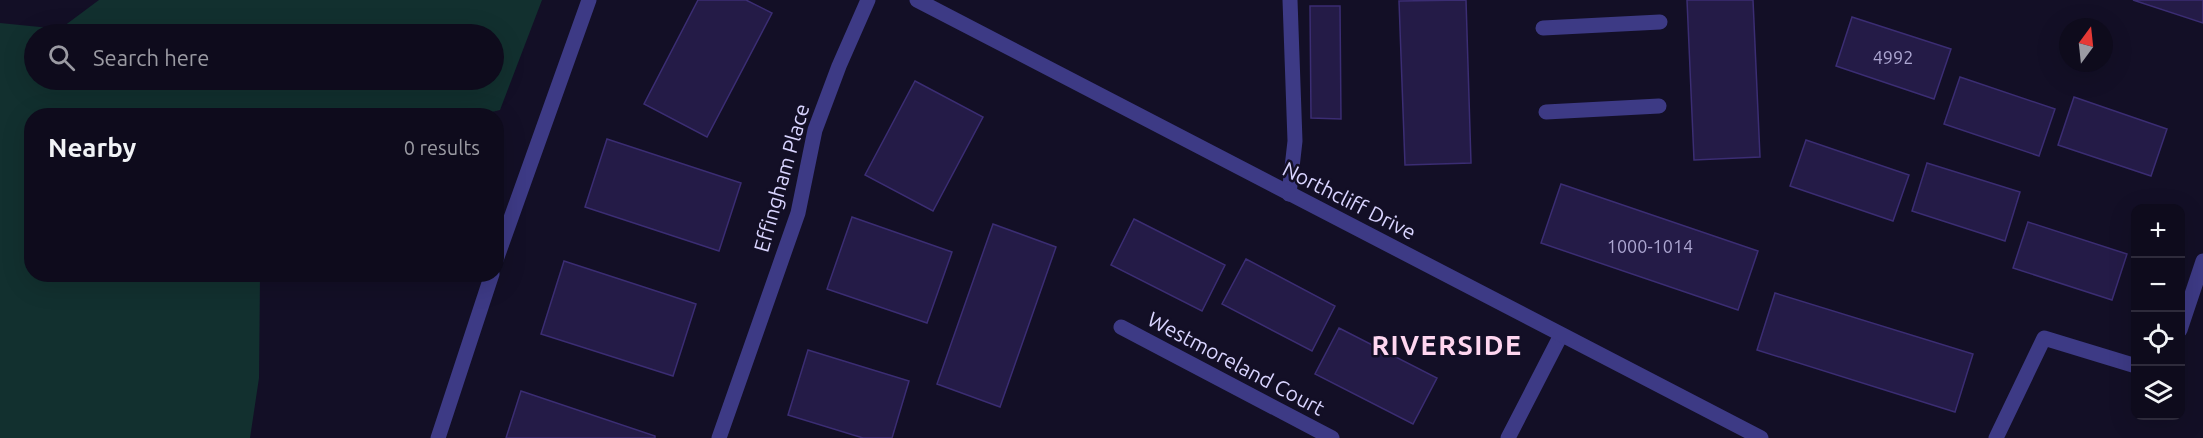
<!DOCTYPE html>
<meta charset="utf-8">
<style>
body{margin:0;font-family:Ubuntu,sans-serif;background:#1c1929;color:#f1f3f6}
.controls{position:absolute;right:18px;bottom:18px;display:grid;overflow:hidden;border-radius:12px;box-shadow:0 6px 24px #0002}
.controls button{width:54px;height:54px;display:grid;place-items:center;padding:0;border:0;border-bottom:2px solid #2e2b3b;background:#0e0b1c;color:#f1f3f6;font:30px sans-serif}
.compass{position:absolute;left:2059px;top:18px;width:54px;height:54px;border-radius:50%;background:#0e0b1c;box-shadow:0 6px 24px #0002;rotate:15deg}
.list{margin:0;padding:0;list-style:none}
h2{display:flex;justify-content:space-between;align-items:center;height:78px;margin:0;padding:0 24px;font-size:26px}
h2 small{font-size:20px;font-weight:400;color:#9b9ba3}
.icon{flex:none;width:33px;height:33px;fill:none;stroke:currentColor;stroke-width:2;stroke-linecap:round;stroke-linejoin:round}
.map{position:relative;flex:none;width:2203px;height:438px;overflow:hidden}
.search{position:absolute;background:#0e0b1c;box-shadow:0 6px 24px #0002;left:24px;top:24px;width:480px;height:66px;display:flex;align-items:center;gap:15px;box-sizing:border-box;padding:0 21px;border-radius:33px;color:#9b9ba3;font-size:22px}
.panel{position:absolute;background:#0e0b1c;box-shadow:0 6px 24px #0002;left:24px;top:108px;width:480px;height:174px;border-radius:24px}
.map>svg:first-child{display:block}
.green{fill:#12302f;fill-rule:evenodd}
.building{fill:#241b47;stroke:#3b2d73;stroke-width:1.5}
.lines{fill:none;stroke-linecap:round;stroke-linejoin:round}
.service{stroke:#3d3a85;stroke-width:15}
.minor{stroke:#3d3a85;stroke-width:15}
.tertiary{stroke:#3d3a85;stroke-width:15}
.labels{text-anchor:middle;stroke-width:5;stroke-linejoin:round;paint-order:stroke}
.number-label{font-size:18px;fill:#aca6d1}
.street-label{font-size:21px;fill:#d9d4ff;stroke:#130f26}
.district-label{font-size:27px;font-weight:bold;letter-spacing:1.5px;fill:#ffd6f0;stroke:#130f26}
</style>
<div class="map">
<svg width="2203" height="438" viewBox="0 0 2203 438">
<rect width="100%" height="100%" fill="#130f26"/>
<path class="green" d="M99 0H542L500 110 479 115 32 116V274L260 275 259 378 250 438H0V23L60 29ZM34 34H494V80H34Z"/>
<path class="building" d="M698 0H746L772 13 707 137 644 104Z
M1466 0 1471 163 1405 165 1399 1Z
M1687 0H1753L1760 157 1694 160Z
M2133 0H2203V23Z
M1310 6H1340L1341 119 1311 118Z
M1852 17 1951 49 1934 99 1836 66Z
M1960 77 2055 109 2039 156 1944 124Z
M915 81 983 117 933 211 865 175Z
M2074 97 2167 129 2151 176 2058 145Z
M607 139 741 183 719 251 585 207Z
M1806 140 1909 175 1893 221 1790 186Z
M1927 163 2020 192 2005 241 1912 211Z
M1561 184 1758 251 1738 310 1541 243Z
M852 217 952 252 927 323 827 289Z
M1134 219 1225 265 1202 311 1111 265Z
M2028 222 2127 254 2112 300 2013 268Z
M993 224 1056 247 1000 407 937 384Z
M1246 259 1335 306 1312 351 1222 304Z
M564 261 696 304 673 376 541 334Z
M1775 293 1973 354 1955 412 1757 350Z
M1339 328 1437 378 1413 424 1315 374Z
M808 350 909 381 892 438H863L788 415Z
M521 391 655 436V438H506Z"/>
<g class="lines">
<path class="service" d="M1543 28 1660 22
M1546 112 1659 106
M1289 194 1295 141 1290 0
M2180 330 2203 261
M1996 438 2044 338 2136 366"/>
<path class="minor" d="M496 260 589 0
M1121 327 1332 438
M438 438 492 274
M719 438 798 213 815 130 839 66 868 0
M1508 438 1561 335"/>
<path class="tertiary" d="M917 0 1761 438"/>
</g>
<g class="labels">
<g class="number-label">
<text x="1893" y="64">4992</text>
<text x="1650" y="253">1000-1014</text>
</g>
<g class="street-label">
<text transform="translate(782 178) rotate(-74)" y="7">Effingham Place</text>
<text transform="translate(1349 201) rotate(27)" y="7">Northcliff Drive</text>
<text transform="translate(1236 364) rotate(28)" y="7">Westmoreland Court</text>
</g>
<g class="district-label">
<text x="1447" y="355">RIVERSIDE</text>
</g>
</g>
</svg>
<div class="controls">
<button>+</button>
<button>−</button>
<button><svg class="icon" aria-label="locate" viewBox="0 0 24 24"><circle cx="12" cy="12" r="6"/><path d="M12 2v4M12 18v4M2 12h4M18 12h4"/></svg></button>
<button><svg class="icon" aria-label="layers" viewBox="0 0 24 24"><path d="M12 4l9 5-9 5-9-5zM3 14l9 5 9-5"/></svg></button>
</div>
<svg class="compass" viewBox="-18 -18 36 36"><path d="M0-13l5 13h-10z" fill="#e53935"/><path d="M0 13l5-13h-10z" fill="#9b9ba3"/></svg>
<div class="search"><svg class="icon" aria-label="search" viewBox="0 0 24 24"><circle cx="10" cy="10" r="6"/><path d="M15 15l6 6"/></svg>Search here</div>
<section class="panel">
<h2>Nearby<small>0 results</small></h2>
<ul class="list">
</ul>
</section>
</div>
